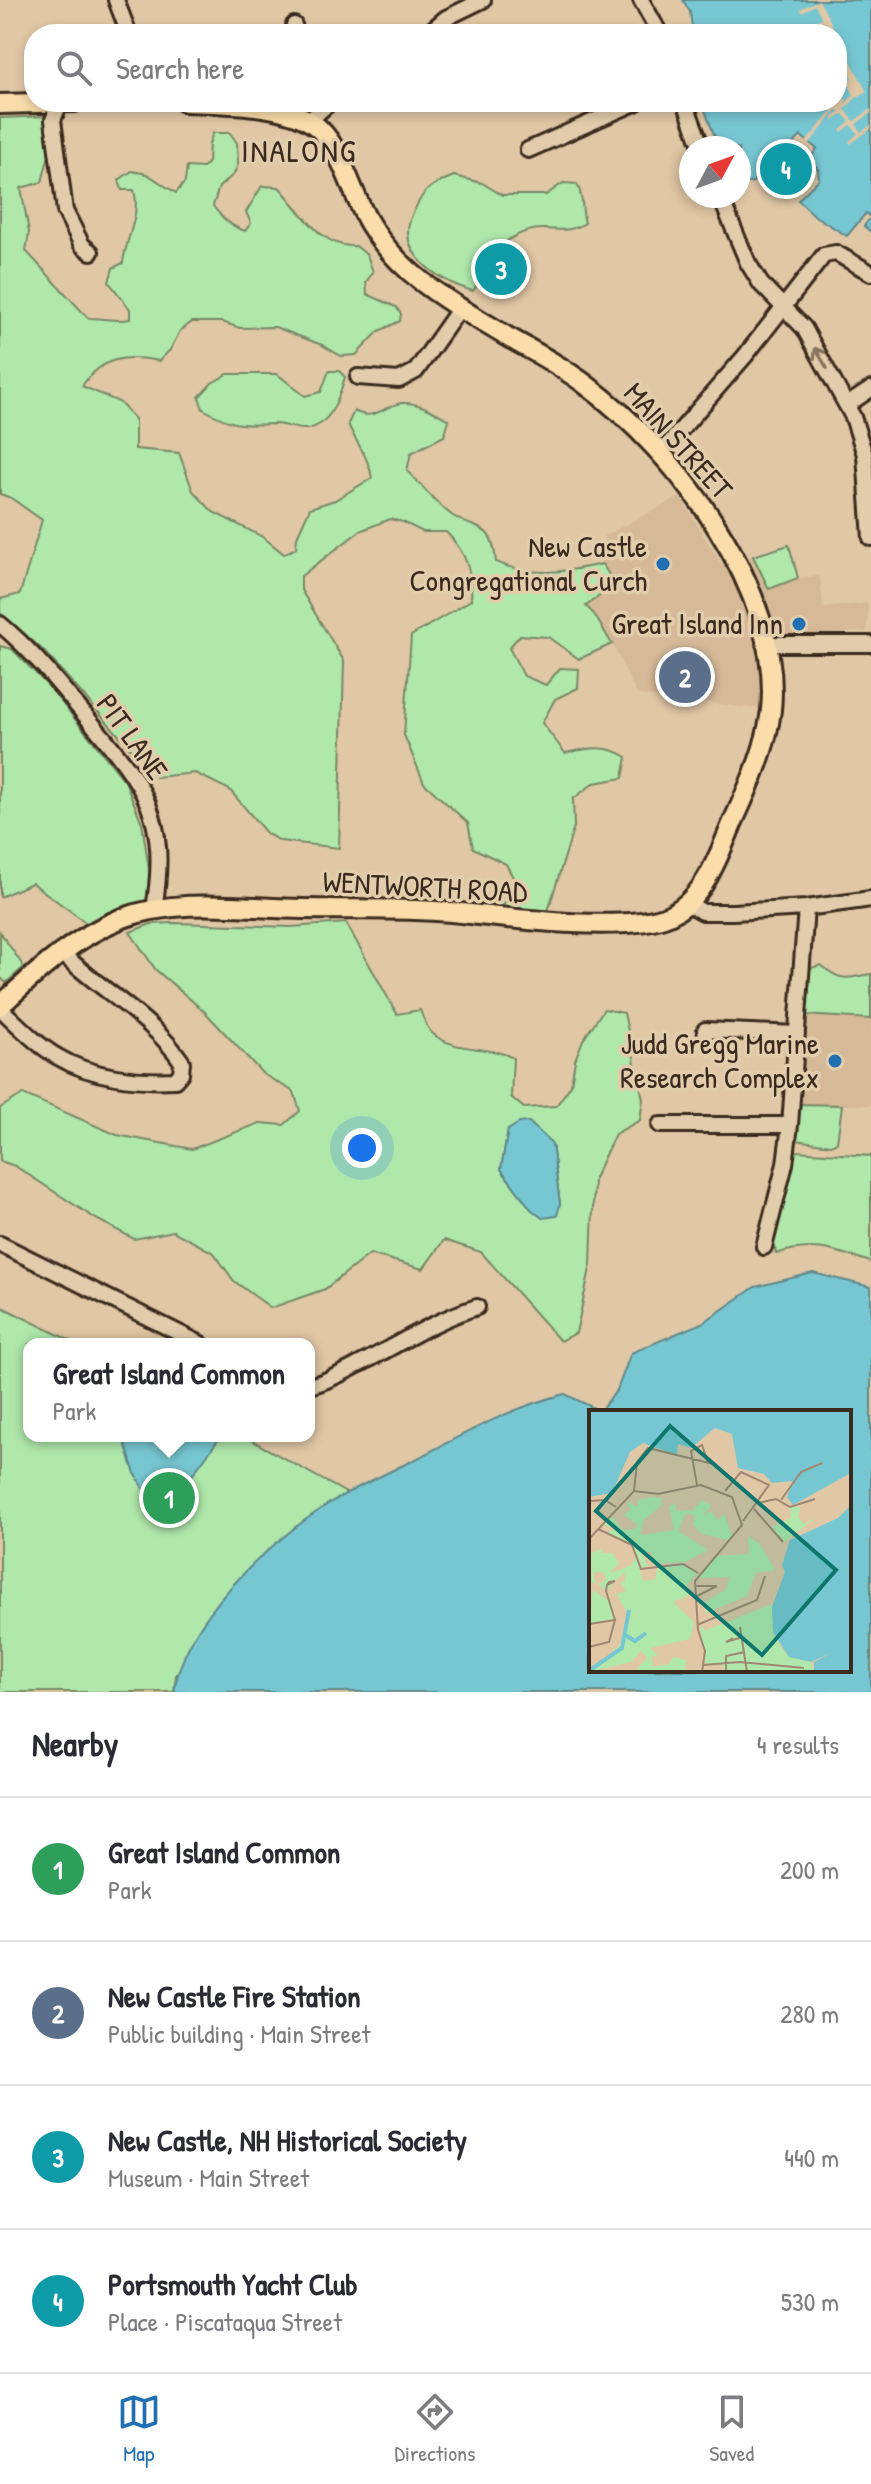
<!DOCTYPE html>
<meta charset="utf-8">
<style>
body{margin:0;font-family:"Patrick Hand",sans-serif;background:#f2f2f3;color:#2b2b33}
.compass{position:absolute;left:679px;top:136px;width:72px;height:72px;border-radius:50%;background:#fff;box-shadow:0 4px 12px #0003;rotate:49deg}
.you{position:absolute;left:362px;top:1148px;width:28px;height:28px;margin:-20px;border:6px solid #fff;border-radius:50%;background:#1a73e8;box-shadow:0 0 0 12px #1a73e833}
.badge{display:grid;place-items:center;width:52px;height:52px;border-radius:50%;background:#1f6fb2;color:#fff;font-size:26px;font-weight:700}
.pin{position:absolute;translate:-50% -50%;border:4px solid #fff;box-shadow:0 2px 8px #0006}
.popup{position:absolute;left:23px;top:1338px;width:292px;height:104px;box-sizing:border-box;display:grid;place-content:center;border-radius:16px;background:#fff;filter:drop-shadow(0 2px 6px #0005);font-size:26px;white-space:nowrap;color:#7c7c81}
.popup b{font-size:30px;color:#2b2b33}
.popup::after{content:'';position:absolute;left:50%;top:100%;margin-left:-16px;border:16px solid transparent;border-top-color:#fff}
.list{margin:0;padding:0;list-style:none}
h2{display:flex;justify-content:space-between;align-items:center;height:104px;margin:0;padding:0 32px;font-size:34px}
h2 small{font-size:26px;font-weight:400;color:#7c7c81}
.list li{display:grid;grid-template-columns:52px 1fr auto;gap:24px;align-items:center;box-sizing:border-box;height:144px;padding:0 32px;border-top:2px solid #e1e1e2}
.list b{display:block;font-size:30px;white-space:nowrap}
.list p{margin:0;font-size:26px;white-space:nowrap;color:#7c7c81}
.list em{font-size:26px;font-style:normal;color:#7c7c81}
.icon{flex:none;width:44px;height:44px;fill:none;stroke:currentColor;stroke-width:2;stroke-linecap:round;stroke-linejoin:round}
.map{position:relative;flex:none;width:871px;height:1692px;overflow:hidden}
.search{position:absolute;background:#fff;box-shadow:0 4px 12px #0003;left:24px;right:24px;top:24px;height:88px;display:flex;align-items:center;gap:20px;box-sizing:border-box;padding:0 28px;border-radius:32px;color:#7c7c81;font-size:30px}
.sheet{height:680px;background:#fff}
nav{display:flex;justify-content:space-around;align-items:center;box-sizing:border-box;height:112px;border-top:2px solid #e1e1e2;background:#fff;font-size:22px;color:#7c7c81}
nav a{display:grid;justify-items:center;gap:4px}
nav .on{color:#1f6fb2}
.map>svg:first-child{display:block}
.built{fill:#d6b998}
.green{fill:#b0e8ab;stroke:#768964;stroke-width:2;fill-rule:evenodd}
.water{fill:#77c7d2;stroke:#5f888a;stroke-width:2;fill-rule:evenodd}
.pier{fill:#e0c7a5}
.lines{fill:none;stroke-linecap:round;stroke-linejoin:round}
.minor-casing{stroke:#3b2a1e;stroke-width:20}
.major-casing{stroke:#3b2a1e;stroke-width:24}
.minor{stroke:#e1cdab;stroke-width:14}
.major{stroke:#faddab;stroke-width:18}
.oneway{stroke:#86735d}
.poi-dot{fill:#1f6fb2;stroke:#e1cdab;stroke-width:3}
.labels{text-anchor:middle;stroke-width:7;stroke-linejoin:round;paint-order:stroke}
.street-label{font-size:30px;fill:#3b2a1e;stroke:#e1cdab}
.poi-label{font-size:30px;fill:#3b2a1e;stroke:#e1cdab;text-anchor:end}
.neighbourhood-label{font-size:32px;letter-spacing:2px;fill:#3b2a1e;stroke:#e1cdab}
.inset-river{fill:none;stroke:#77c7d2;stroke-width:4}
.inset-road{fill:none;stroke:#9e886f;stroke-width:2}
.view{fill:#0f766e;fill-opacity:0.15;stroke:#0f766e;stroke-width:4}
.inset-edge{fill:none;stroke:#3b2a1e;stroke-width:4}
</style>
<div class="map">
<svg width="871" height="1692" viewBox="0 0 871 1692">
<rect width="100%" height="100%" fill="#e0c7a5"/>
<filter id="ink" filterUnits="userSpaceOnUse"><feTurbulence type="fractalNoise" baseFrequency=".0125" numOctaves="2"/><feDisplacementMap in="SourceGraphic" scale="16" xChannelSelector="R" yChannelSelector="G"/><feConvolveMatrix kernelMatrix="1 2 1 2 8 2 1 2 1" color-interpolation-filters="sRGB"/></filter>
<g filter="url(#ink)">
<path class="built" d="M680 497 722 565 789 545 798 578 820 576 823 608 868 603 867 631 759 639 765 683 763 709 637 695 612 644 594 614 586 606 614 584 602 564 604 536Z
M803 1015 871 1018V1105L796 1104Z"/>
<path class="green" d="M51 116 49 155 42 182 21 188 29 232 26 251 88 318C102 318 117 322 130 319V309L109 282 113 268 123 263C126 237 141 215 134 190H122L119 180 132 171 147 174 176 193 185 182 187 167 203 168 208 162 209 144 213 133H230L237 143 238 164 234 174 219 187 213 206C222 218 230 226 245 231L251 223 246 212 262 186 279 187C301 210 321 249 356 246L367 255 373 272 366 282 367 294 396 307 401 314 400 321 379 331 356 355 341 356 322 345 275 327 240 328 222 322H192L180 331 170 350 159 361C126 354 102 357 82 386L119 402 135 419V449L179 453 193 491 213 512 263 537 284 554 296 548 297 537 310 508 335 500 372 478C369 457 356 443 348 424L354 411C375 422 384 405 402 403 419 402 435 412 449 420L444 436 411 453 407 471C422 485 436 504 453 516 481 533 492 522 496 562 532 578 565 572 602 564L615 584 586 606 594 614 612 644 579 659 548 637 520 635 509 648 524 676 546 685 560 668 579 669 578 688 555 699 542 723 565 753C588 748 607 744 627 757L623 778 594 783 573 799 574 827 547 914 499 910 518 887 506 864 473 848 468 823 424 783 404 735 411 636 471 600C473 572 466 552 446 532H423L403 522 390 519 360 531 301 576V590L344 661 339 848 280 841 267 834 230 790 195 773 156 777 43 650 0 613V599L20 594 42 520 11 498 0 494V118Z
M454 176 482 183 502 195H546L563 183 577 184C584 198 581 209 585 223 567 233 562 229 543 229 521 229 497 243 487 264 482 274 479 282 473 291 439 281 393 253 413 213 417 204 423 192 431 187 438 182 447 179 454 176Z
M329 371H339L345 377C339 397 331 426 306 429 297 430 285 424 275 424 241 425 235 427 203 409L199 397 212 383 228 374H277L305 396 321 392Z
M789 545 798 578 769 589 753 556Z
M0 646 12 649 50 688 125 781 142 823 149 869 148 902 88 924 32 883 0 897Z
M174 923 291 927 346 923 397 1014 420 1010C423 1017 427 1029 432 1033 454 1053 490 1045 513 1058L511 1097 524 1108 556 1106 571 1085 575 1060 583 1040 604 1009 624 1013 643 1099 640 1120 615 1134 594 1178 591 1264 576 1333 560 1341 481 1252 444 1240 423 1269 370 1254 325 1289 271 1308 234 1281 214 1253 173 1231 134 1239 96 1219 15 1166 0 1161V1108L23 1094 117 1135 192 1149 260 1123 284 1125 300 1111 294 1092 263 1074 205 1012 156 970 130 932 151 924ZM508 1130 552 1144 560 1204 531 1209 501 1169Z
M0 932 24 967 6 983 0 977Z
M821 965C842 983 847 978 871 974V1019L803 1015 808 969Z
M796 1104 842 1105 837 1142 831 1145 795 1140Z
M795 1151 871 1156V1262C836 1251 812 1241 776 1254L774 1244Z
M0 1306 77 1344H29V1436H244L348 1494 294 1528 176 1675 174 1692H0Z"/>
<path class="water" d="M683 0H871V232L864 226 871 217 866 213 847 236 815 216 798 200 819 179 818 169 809 159 817 149 801 136 753 182 739 185V148H719L702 102H837V34H693L690 12Z
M529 1122 552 1144 560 1204 557 1216 542 1218 531 1209 501 1169 508 1130 519 1123Z
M813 1273 871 1287V1692H174C184 1619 269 1543 328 1504 357 1486 390 1472 420 1457 467 1432 513 1407 565 1394L600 1411 617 1390 631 1353 704 1322 755 1287ZM849 1412V1670H591V1412Z
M123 1436H221L179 1493 149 1499 134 1471Z"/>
<path class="pier" d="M819 0 837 34H830L823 21 810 28 808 25 822 18 815 5 802 12 800 9Z
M837 34 867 92 856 98 845 109 854 121 871 109V113L856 124 861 132 871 125V129L850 144 849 141 858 134 851 125 842 132 840 130 850 122 843 114 833 121 832 118 840 112 837 110 809 144 806 142 835 107 832 105 837 102 840 95 846 99 845 103 854 95 849 84 837 93V86L852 78 846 66 837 71V66L844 62 839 53 837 54Z"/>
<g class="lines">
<g class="minor-casing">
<path id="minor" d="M116 0 129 34
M641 0 660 34
M294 25 296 34
M427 34 446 18 483 0
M685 102 702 148
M60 103 53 120 65 211 82 245 91 252
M309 121 330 102
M528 150 637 102
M720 196 748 263 761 284 804 328 853 417 865 455 871 538
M358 377 399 380 416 371 460 308
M847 405 871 389
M660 454 745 356 824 255 836 253 871 273
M0 624C30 649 54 678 79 708 139 780 171 809 154 909
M768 644H871
M688 904 703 912H733L806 908 871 899
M0 1008C18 1025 37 1045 58 1057 91 1077 137 1082 175 1080L181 1073 182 1062C152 1017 100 990 62 953
M705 1030 797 1034
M660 1125H790
M0 1244 201 1344
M764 1247 785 1164 790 1125 806 908
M309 1386C327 1382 344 1372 360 1364 399 1344 435 1320 477 1307"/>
</g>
<g class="major-casing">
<path id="major" d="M0 104 74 102
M0 1006C35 973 75 937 120 919 178 897 242 908 303 909 362 910 421 907 479 915 524 920 623 931 664 917 706 902 719 852 736 815 751 782 767 746 771 710 783 590 677 452 585 384 560 365 533 351 506 336 455 305 403 278 371 226 351 196 342 143 312 123 281 102 221 104 185 102"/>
</g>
<use href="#minor" class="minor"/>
<use href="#major" class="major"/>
</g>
<defs><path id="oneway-shaft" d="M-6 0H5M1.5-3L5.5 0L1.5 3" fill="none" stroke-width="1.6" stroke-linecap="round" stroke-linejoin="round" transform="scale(2)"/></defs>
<use class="oneway" href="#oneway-shaft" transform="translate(821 358) rotate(-121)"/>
</g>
<g class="poi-dot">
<circle cx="663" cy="564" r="8"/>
<circle cx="799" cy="624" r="8"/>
<circle cx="835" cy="1061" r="8"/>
</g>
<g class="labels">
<g class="street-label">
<text transform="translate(678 441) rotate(48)" y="10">MAIN STREET</text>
<text transform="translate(132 737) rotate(54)" y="10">PIT LANE</text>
<text transform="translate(425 887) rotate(3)" y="10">WENTWORTH ROAD</text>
</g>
<g class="poi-label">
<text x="647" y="557">New Castle<tspan x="647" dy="34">Congregational Curch</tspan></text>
<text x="783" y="634">Great Island Inn</text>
<text x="819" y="1054">Judd Gregg Marine<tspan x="819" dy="34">Research Complex</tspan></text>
</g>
<g class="neighbourhood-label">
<text x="299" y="162">INALONG</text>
</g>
</g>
<g transform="translate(589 1410)">
<rect width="262" height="262" fill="#e0c7a5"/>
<path d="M63 87 72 88V96L55 110 51 125 85 120 80 96 86 93 88 101 104 100 113 90 122 96 114 106 122 101 129 110 135 104 143 125 139 130 113 124 104 115 106 106 97 103 89 121 119 140 96 152 65 154 62 142H57L53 145 59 156 53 158 44 134 19 123 26 118 15 115 22 106 34 120 45 119 49 115 35 105 41 100 38 91 49 97V90ZM201 97H211L209 107 215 114 227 107 196 132 183 117 202 108ZM159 126 171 134 186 160 167 163 158 186 117 203 116 192 136 180 141 167 109 168 127 146 160 144ZM15 138 12 143H23L30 153 21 163 41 156 47 147 54 171 66 169 69 157 94 155 108 163 94 180 104 184 84 192 105 212 101 229 61 238 69 245 62 247 64 257 80 254 84 247 97 250 96 259 102 262H45L58 248 52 241 42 252 1 262 31 235 39 205 28 184 37 181 31 172 36 171V161L17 181 9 174 17 170 14 162 4 163 7 174 0 171V144ZM4 180 23 193 25 209 0 214ZM183 194 184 220 192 237 200 247 222 252 225 262H136L133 254H117L111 216 117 220Z" fill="#b0e8ab"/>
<path d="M0 0H262V63L204 95 198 87 204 71 183 73 175 64 149 58 143 24 126 18 102 38 89 34 88 45 54 33 41 42 23 83 0 87ZM262 95V262H225V252L242 243 222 252 200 247 184 222 183 197 196 162 193 155 201 130 249 108Z" fill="#77c7d2"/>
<path class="inset-river" d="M36 225 46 231 57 223M1 260 33 238 40 200"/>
<path class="inset-road" d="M108 75 102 41 113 35 119 52M45 81 48 52 59 38 124 54 145 70M136 81 152 62 180 75 154 111M192 90 212 62 233 53M0 91 16 90 27 97M169 93 187 89 201 97 226 89M165 99 194 132M9 119 43 135 52 159 94 154 109 163M0 129 45 81 69 84 112 75 143 87 153 115 106 171 109 220 116 241 113 262M18 175 26 171 20 172 18 175 17 181 26 210M106 176H128L106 187M0 214 26 210 20 232 0 237M108 215 168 190 176 166M151 217 158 262M144 228 137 232 154 227M114 255 151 252 215 258M137 262V246L156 242"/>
<path class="view" d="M81 16 247 160 173 245 7 101Z"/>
<rect width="262" height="262" class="inset-edge"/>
</g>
</svg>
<svg class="compass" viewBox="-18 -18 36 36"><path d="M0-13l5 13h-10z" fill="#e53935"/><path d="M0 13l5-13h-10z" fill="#7c7c81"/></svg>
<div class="you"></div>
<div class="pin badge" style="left:169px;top:1498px;background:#2e9e5b">1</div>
<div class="popup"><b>Great Island Common</b>Park</div>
<div class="pin badge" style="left:685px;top:677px;background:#5c6f8a">2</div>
<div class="pin badge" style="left:501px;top:269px;background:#0f9aa8">3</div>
<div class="pin badge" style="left:786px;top:169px;background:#0f9aa8">4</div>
<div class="search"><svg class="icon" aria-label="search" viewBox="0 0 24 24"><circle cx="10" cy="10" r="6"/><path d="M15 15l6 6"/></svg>Search here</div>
</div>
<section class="sheet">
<h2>Nearby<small>4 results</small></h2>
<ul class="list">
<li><span class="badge" style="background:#2e9e5b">1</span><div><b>Great Island Common</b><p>Park</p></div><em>200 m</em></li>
<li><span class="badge" style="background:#5c6f8a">2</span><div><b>New Castle Fire Station</b><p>Public building · Main Street</p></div><em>280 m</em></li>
<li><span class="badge" style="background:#0f9aa8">3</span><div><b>New Castle, NH Historical Society</b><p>Museum · Main Street</p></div><em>440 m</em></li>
<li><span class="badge" style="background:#0f9aa8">4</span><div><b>Portsmouth Yacht Club</b><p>Place · Piscataqua Street</p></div><em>530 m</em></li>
</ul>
</section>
<nav>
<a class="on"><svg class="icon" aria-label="map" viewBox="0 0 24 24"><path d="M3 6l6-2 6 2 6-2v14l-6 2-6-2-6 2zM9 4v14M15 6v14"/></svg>Map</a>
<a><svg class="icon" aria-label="directions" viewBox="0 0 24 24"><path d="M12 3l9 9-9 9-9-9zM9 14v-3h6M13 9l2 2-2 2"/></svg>Directions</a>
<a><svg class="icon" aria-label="saved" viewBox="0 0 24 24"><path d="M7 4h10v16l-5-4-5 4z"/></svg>Saved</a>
</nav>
